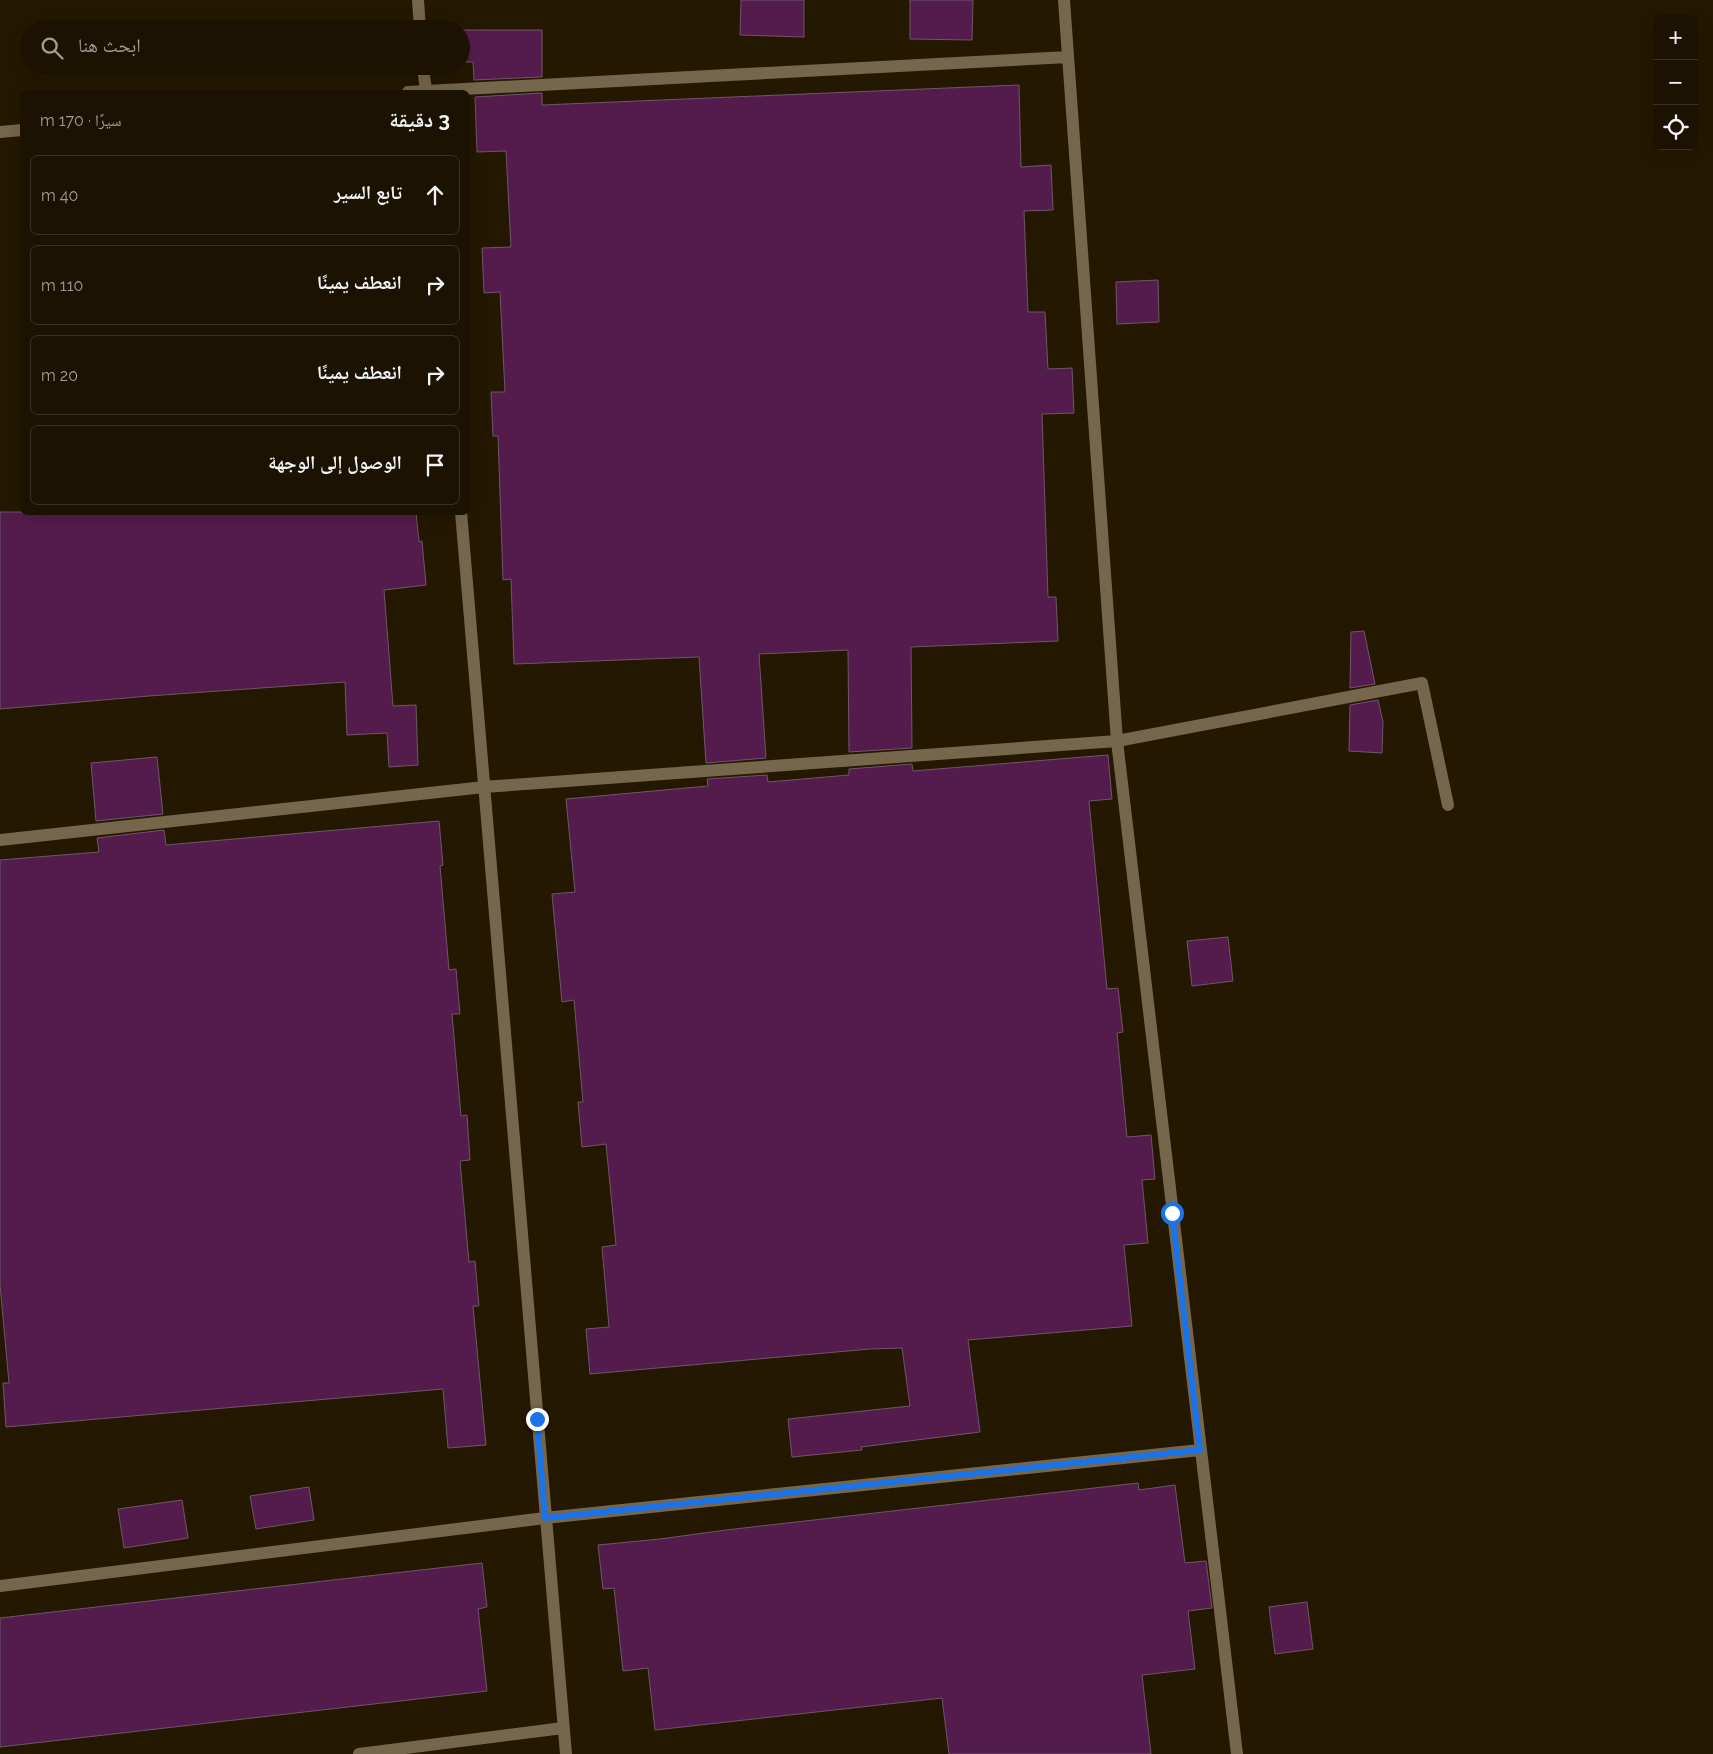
<!DOCTYPE html>
<html lang="ar">
<meta charset="utf-8">
<style>
body{margin:0;font-family:Raleway,"Noto Naskh Arabic",sans-serif;background:#251b0b;color:#f1f3f6;direction:rtl}
.controls{position:absolute;right:15px;top:15px;display:grid;overflow:hidden;border-radius:8px;box-shadow:0 5px 20px #0002}
.controls button{width:45px;height:45px;display:grid;place-items:center;padding:0;border:0;border-bottom:1px solid #3a3223;background:#1c1201;color:#f1f3f6;font:25px sans-serif}
.stop{position:absolute;width:15px;height:15px;margin:-11px;border:4px solid #1a73e8;border-radius:50%;background:#fff}
.stop.end{background:#1a73e8;border-color:#fff;box-shadow:0 1px 5px #0008}
.list{margin:0;padding:0;list-style:none}
h2{display:flex;justify-content:space-between;align-items:center;height:65px;margin:0;padding:0 20px;font-size:21px}
h2 small{font-size:16px;font-weight:400;color:#a09e99}
.list li{display:grid;grid-template-columns:32px 1fr auto;gap:15px;align-items:center;box-sizing:border-box;height:80px;margin:0 10px 10px;padding:0 10px;border:1px solid #3a3223;border-radius:8px}
.list b{display:block;font-size:19px;white-space:nowrap}
.list em{font-size:16px;font-style:normal;color:#a09e99}
.icon{flex:none;width:28px;height:28px;fill:none;stroke:currentColor;stroke-width:2;stroke-linecap:round;stroke-linejoin:round}
.map{position:relative;flex:none;width:1713px;height:1754px;overflow:hidden;direction:ltr}
.search{position:absolute;background:#1c1201;box-shadow:0 5px 20px #0002;left:20px;top:20px;width:450px;height:55px;display:flex;align-items:center;gap:12px;box-sizing:border-box;padding:0 18px;border-radius:28px;color:#a09e99;font-size:19px}
.panel{position:absolute;background:#1c1201;box-shadow:0 5px 20px #0002;left:20px;top:90px;width:450px;height:425px;border-radius:8px;direction:rtl}
.map>svg:first-child{display:block}
.building{fill:#541c4d;stroke:#6f566a}
.lines{fill:none;stroke-linecap:round;stroke-linejoin:round}
.lane{stroke:#76664c;stroke-width:12}
.route{stroke:#1a73e8;stroke-width:6}
</style>
<div class="map">
<svg width="1713" height="1754" viewBox="0 0 1713 1754">
<rect width="100%" height="100%" fill="#251801"/>
<path class="building" d="M741 0H804V37L740 35Z
M910 0H973L972 40 910 39Z
M461 30H542V77L474 80 473 62H461Z
M1019 85 1021 167 1051 165 1053 210 1024 211 1028 312H1045L1048 369 1072 368 1074 413 1042 414 1048 597H1056L1058 641 911 647 912 748 849 752 848 650 759 654 766 758 706 763 699 657 514 664 511 579 503 580 498 436H493L491 392H505L500 292 484 293 482 248 511 247 506 151 477 152 475 97 542 93V105Z
M1158 280 1159 322 1117 324 1116 282Z
M0 512H416L419 542 422 541 426 585 384 590 393 706 416 705 418 765 389 767 387 733 347 735 345 682 149 696 0 709Z
M1364 631 1375 684 1350 688 1351 632Z
M1378 700 1383 722 1382 753 1349 751 1350 705Z
M1108 755 1112 799 1089 801 1107 989 1118 988 1123 1032 1117 1033 1127 1137 1151 1135 1155 1179 1142 1180 1148 1243 1124 1245 1132 1326 968 1340 980 1432 861 1447 862 1450 792 1457 788 1419 910 1406 902 1348 870 1349 590 1374 586 1329 609 1327 602 1247 616 1245 606 1144 582 1147 578 1102H583L574 1000 562 1002 552 894 575 892 566 799 708 786 707 779 767 775 768 782 849 775V769L912 764 913 771Z
M157 757 163 814 96 821 91 763Z
M439 821 443 865 440 866 449 970 456 969 460 1014H452L461 1116 467 1115 470 1160 460 1161 469 1262 475 1261 479 1306H473L486 1445 448 1448 443 1389 6 1427 3 1383H9L0 1285V860L99 852 97 838 164 830 166 845Z
M1228 937 1233 981 1192 986 1187 941Z
M1138 1483 1139 1490 1175 1485 1185 1563 1206 1561 1212 1608 1188 1611 1195 1669 1142 1675 1151 1754H949L942 1698 655 1730 648 1668 623 1671 614 1588 603 1589 598 1545 660 1539 726 1530Z
M309 1487 314 1520 256 1529 250 1496Z
M182 1500 188 1538 124 1548 118 1509Z
M482 1563 487 1607 478 1609 487 1691 0 1747V1618Z
M1307 1602 1313 1649 1275 1654 1269 1607Z"/>
<g class="lines">
<path class="lane" d="M418 0 420 29
M1064 0 1117 741 1237 1754
M423 66 426 92
M408 92 1068 57
M0 132 22 130
M461 512 566 1754
M0 840 484 787 1117 741 1422 683 1448 805
M0 1586 545 1518 1200 1450
M359 1754 563 1728"/>
</g>
<g class="lines">
<path class="route" d="M537 1419 545 1518 1200 1450 1172 1213"/>
</g>
</svg>
<div class="controls">
<button>+</button>
<button>−</button>
<button><svg class="icon" aria-label="locate" viewBox="0 0 24 24"><circle cx="12" cy="12" r="6"/><path d="M12 2v4M12 18v4M2 12h4M18 12h4"/></svg></button>
</div>
<div class="stop" style="left:1172px;top:1213px"></div>
<div class="stop end" style="left:537px;top:1419px"></div>
<div class="search"><svg class="icon" aria-label="search" viewBox="0 0 24 24"><circle cx="10" cy="10" r="6"/><path d="M15 15l6 6"/></svg>ابحث هنا</div>
<section class="panel">
<h2>3 دقيقة<small>سيرًا · 170 m</small></h2>
<ul class="list">
<li><svg class="icon" aria-label="ahead" viewBox="0 0 24 24"><path d="M12 20V5M6 11l6-6 6 6"/></svg><div><b>تابع السير</b></div><em>40 m</em></li>
<li><svg class="icon" aria-label="right" viewBox="0 0 24 24"><path d="M7 20v-9h11M14 6l5 5-5 5"/></svg><div><b>انعطف يمينًا</b></div><em>110 m</em></li>
<li><svg class="icon" aria-label="right" viewBox="0 0 24 24"><path d="M7 20v-9h11M14 6l5 5-5 5"/></svg><div><b>انعطف يمينًا</b></div><em>20 m</em></li>
<li><svg class="icon" aria-label="arrive" viewBox="0 0 24 24"><path d="M6 21V4h12l-3 4 3 4H6"/></svg><div><b>الوصول إلى الوجهة</b></div></li>
</ul>
</section>
</div>
